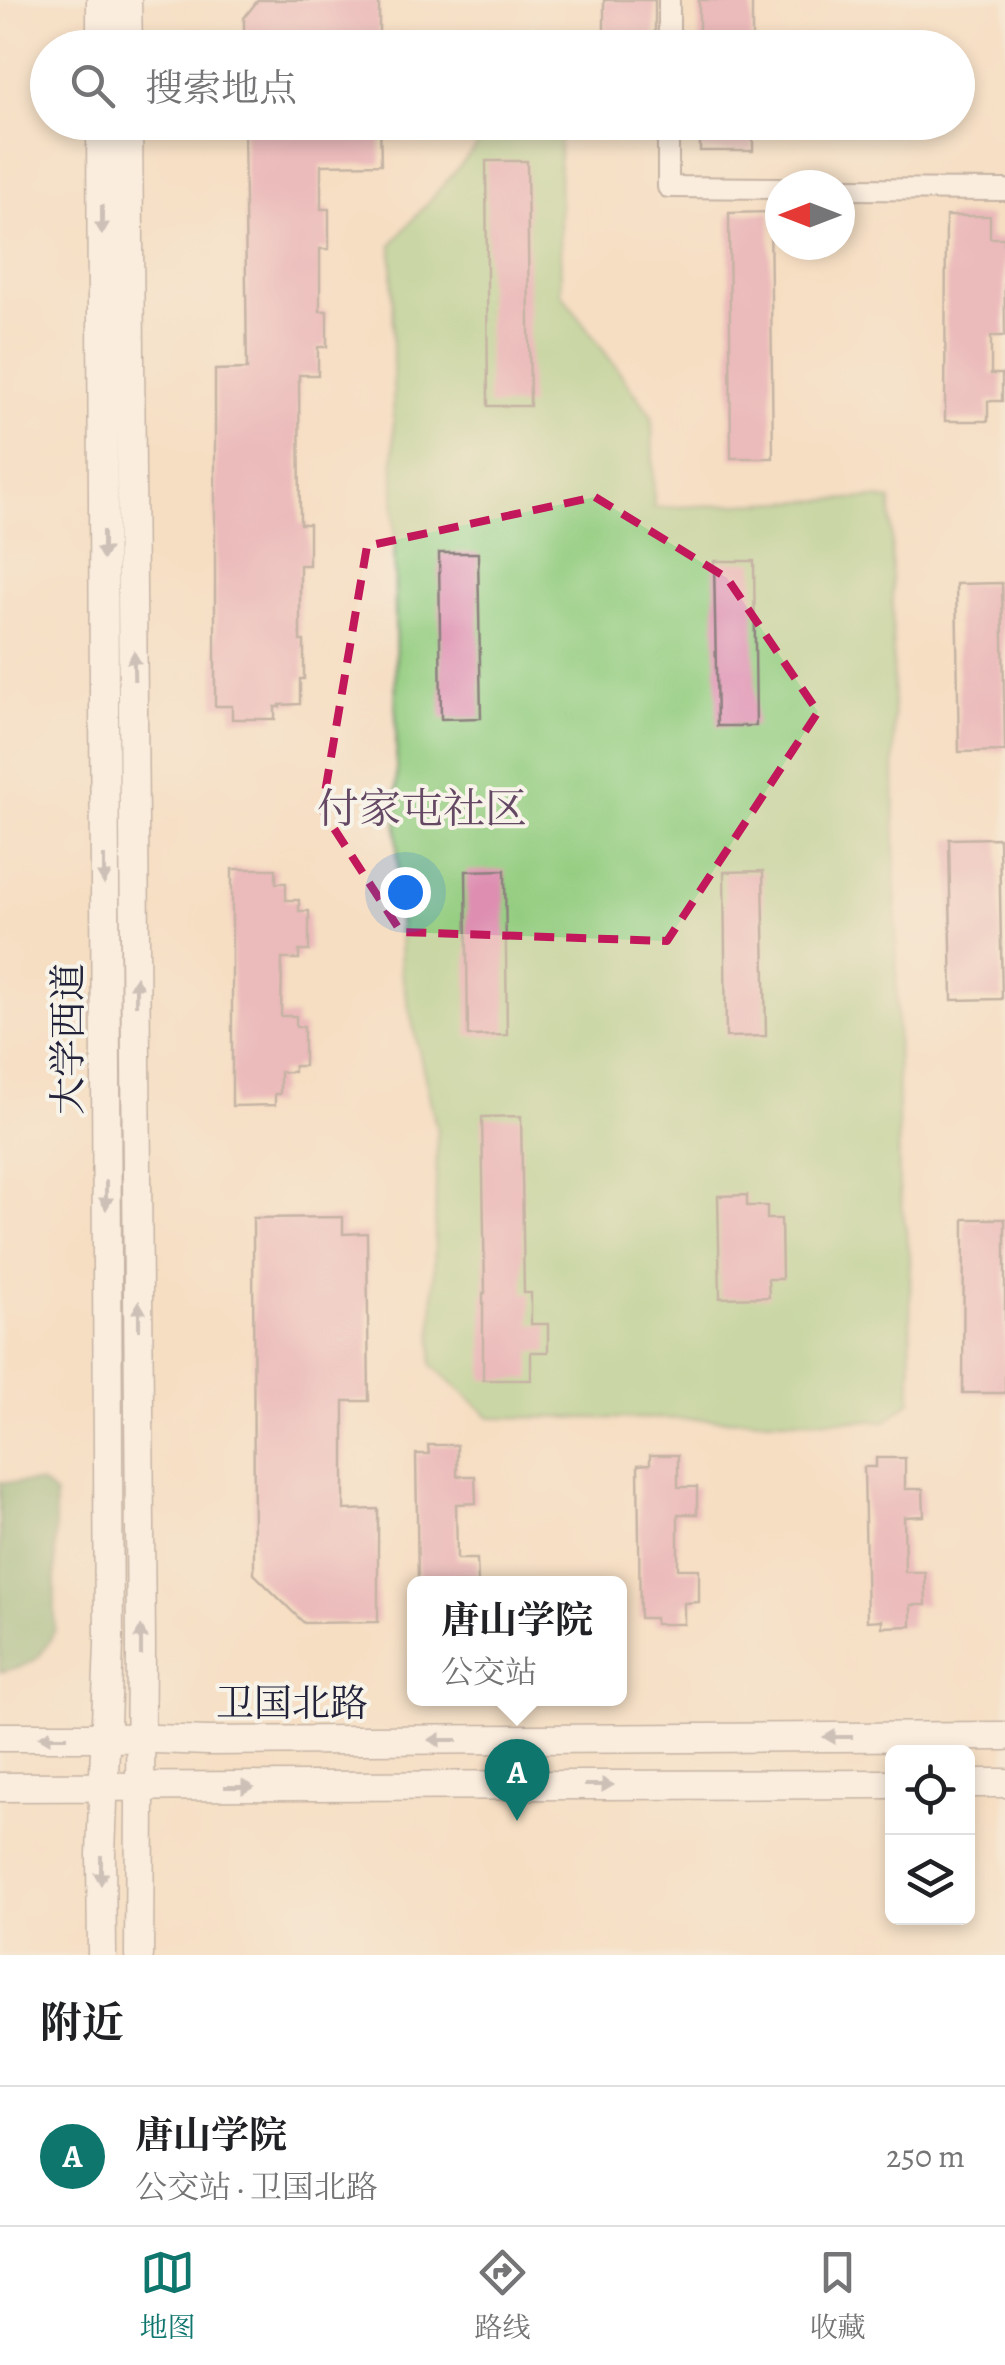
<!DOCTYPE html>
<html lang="zh">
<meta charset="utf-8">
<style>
body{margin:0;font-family:Alegreya,"Noto Serif SC",serif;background:#f6f6f6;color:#202124}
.controls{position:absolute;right:30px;bottom:30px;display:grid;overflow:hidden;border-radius:15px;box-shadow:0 5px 15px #0003}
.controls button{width:90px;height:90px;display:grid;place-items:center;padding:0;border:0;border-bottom:2px solid #e0e0e0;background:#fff;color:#202124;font:50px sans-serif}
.compass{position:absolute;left:765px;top:170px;width:90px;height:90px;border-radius:50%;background:#fff;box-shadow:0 5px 15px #0003;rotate:270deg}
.you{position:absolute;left:405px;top:892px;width:35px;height:35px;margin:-25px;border:8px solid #fff;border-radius:50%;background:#1a73e8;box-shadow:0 0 0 15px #1a73e833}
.badge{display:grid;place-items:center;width:65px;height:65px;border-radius:50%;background:#0f766e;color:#fff;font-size:32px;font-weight:700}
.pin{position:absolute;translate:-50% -82px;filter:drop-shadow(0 2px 5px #0008)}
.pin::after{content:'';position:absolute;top:52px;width:35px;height:30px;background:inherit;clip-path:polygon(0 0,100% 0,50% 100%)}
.popup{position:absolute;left:407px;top:1576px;width:220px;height:130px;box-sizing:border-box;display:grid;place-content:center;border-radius:15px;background:#fff;filter:drop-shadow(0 2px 8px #0005);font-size:32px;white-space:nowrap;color:#757577}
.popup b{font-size:38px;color:#202124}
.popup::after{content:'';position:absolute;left:50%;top:100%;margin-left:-20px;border:20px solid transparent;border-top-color:#fff}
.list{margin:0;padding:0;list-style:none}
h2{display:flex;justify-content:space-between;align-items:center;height:130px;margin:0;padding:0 40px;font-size:42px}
h2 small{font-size:32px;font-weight:400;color:#757577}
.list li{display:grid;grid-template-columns:65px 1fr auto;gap:30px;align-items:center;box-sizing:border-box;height:140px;padding:0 40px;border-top:2px solid #e0e0e0}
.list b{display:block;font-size:38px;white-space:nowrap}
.list p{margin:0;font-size:32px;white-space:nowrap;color:#757577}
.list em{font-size:32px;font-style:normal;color:#757577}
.icon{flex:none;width:55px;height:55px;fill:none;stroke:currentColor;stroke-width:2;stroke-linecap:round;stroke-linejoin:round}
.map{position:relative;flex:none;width:1005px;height:1955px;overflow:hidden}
.search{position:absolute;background:#fff;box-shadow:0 5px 15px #0003;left:30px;right:30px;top:30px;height:110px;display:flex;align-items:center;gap:25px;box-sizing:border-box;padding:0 35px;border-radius:55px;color:#757577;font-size:38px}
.sheet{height:270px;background:#fff}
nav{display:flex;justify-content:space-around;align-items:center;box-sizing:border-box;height:140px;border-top:2px solid #e0e0e0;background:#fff;font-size:28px;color:#757577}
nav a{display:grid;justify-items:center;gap:5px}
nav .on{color:#0f766e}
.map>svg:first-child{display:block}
.green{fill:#94cd81;stroke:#5b785e;stroke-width:2.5}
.forest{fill:#77b06f;stroke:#4c6955;stroke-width:2.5}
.building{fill:#de8eb1}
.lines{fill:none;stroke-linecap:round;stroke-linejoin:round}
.minor-casing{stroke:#8c807f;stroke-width:24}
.secondary-casing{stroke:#8c807f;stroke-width:31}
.minor{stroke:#fff;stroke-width:20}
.secondary{stroke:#fff;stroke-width:28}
.oneway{fill:#9c9ca7}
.marked{fill:none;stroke:#c2185b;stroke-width:8;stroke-dasharray:20 12;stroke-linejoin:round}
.labels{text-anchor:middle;stroke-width:8;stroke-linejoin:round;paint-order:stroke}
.street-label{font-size:38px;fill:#22223b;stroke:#f7f3e8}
.quarter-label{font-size:42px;fill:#644864;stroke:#f7f3e8}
</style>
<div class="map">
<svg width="1005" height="1955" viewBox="0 0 1005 1955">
<rect width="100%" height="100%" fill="#f7f3e8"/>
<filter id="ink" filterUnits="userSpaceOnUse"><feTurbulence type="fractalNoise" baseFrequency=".01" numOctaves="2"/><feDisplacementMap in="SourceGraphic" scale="20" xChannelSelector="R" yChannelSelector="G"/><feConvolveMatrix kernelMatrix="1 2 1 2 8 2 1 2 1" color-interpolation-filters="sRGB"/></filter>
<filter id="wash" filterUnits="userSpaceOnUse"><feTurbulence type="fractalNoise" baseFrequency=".0048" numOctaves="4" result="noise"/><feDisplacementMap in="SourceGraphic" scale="40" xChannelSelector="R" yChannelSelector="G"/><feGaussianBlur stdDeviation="2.25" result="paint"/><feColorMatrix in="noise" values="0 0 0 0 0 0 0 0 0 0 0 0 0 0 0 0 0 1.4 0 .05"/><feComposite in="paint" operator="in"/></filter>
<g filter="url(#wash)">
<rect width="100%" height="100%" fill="#f5dec3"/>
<path class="green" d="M497 123H559L561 293 652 416 654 508 872 498 891 500 899 1186 910 1256 911 1401 886 1421 490 1417 432 1365 437 1131 401 972 397 833 392 244Z"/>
<path class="forest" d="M0 1482 41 1483 55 1495V1630C39 1663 34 1664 0 1672Z"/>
<g id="blocks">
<path class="building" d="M258 0H379V48H244V18Z
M604 0H655V48H604Z
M699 0H752V48H699Z
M244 122H380L381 164 321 165V209H329V249H320V311H327V347H318V375H299L300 524H309V565H300V641H304V679H300V704L280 705V707H275V719H232V706H215V370L247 369Z
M700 122H753V151H700Z
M486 161H527L530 406H488Z
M770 212 773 458H731L729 213Z
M946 216H990V238H1004L1005 336H991V374H1002V401H988V421H945Z
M439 553H478L481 718 441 719Z
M714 561H754L756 726H717Z
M1002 583 1005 751 959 752 956 584Z
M999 838 1002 999 952 1000 949 839Z
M232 869H276V883H286V900H299V911H309V951H299V959H282L281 1016H296V1027H304V1066H294V1072H280V1094H275V1105L232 1106Z
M505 870 507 1035 468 1036 466 871Z
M763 871 766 1036 726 1037 724 872Z
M521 1116 524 1293H531V1324H548V1352H531V1380H483V1293H485L482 1117Z
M747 1195V1206H767V1219H781L782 1279H768L769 1297 720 1298 718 1196Z
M343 1217V1234L367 1233 369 1401H344V1510L378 1509V1622L304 1623 254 1574 253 1218Z
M964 1219H1005V1393H963Z
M428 1445H457V1476H475L476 1503 456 1504 457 1559H477L478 1584H418L416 1454H429Z
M650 1455H678V1487H697V1514H678V1569H699V1602L684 1603V1624H655V1618H640L638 1465 650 1464Z
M876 1458H905V1489H923L924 1516 904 1517 905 1572H925L926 1605H911V1626L882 1627V1620L867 1621 864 1467H876Z"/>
</g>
</g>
<g filter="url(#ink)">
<use href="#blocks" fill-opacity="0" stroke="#8c807f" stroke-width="2.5"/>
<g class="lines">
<g class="minor-casing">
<path id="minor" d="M669 48V0
M668 122V187L780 188
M840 189 1005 190"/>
</g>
<g class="secondary-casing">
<path id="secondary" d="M101 0V48
M127 0 128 48
M101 122 109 1644 101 1854 102 1955
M128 122 141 1644 139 1955
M0 1737H106L207 1741 1005 1736
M968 1783H1005
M0 1787 892 1784"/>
</g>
<use href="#minor" class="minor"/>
<use href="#secondary" class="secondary"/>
</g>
<defs><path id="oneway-solid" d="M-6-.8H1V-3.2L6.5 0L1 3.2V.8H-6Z" transform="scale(2.5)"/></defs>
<g class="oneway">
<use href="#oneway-solid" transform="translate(102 220) rotate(90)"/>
<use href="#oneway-solid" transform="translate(103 545) rotate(90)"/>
<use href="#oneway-solid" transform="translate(134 666) rotate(-91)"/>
<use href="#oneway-solid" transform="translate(104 870) rotate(90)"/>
<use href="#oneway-solid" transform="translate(136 991) rotate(-90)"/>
<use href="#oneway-solid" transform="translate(106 1195) rotate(90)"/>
<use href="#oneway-solid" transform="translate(139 1316) rotate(-90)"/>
<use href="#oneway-solid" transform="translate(141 1641) rotate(-90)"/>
<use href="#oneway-solid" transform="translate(53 1737) rotate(180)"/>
<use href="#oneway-solid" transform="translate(838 1737) rotate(180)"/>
<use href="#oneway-solid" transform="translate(443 1740) rotate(180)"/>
<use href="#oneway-solid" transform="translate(599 1785)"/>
<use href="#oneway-solid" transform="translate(239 1787)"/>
<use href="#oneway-solid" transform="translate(101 1870) rotate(90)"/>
</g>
</g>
<path d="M0 0H1005V1955H0ZM595 497 727 578 818 712 667 941 401 932 322 810 367 546Z" fill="#f5dec3" fill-opacity=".55" fill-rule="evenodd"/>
<path class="marked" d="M595 497 727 578 818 712 667 941 401 932 322 810 367 546Z"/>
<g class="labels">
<g class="street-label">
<text transform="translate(68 1039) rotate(-90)" y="13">大学西道</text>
<text x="292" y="1716">卫国北路</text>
</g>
<g class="quarter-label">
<text x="422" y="823">付家屯社区</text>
</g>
</g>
</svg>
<div class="controls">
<button><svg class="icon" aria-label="locate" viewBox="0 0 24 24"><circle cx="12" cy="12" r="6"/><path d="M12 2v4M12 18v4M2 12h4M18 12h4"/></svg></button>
<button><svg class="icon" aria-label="layers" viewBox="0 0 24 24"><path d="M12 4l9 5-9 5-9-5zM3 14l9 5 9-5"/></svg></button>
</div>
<svg class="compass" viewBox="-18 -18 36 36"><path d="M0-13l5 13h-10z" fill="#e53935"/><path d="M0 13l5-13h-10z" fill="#757577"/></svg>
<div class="you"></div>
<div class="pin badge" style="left:517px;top:1821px">A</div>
<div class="popup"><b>唐山学院</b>公交站</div>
<div class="search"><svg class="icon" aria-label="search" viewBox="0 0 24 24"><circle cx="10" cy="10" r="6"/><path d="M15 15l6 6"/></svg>搜索地点</div>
</div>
<section class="sheet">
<h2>附近<small></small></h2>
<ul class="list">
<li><span class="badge">A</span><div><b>唐山学院</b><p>公交站 · 卫国北路</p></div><em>250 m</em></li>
</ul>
</section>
<nav>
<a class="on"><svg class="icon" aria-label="map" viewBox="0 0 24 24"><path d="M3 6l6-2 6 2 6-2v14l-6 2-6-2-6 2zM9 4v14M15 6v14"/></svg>地图</a>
<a><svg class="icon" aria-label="directions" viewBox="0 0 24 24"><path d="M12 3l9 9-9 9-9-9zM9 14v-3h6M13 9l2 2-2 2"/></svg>路线</a>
<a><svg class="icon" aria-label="saved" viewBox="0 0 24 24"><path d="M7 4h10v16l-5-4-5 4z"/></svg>收藏</a>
</nav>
